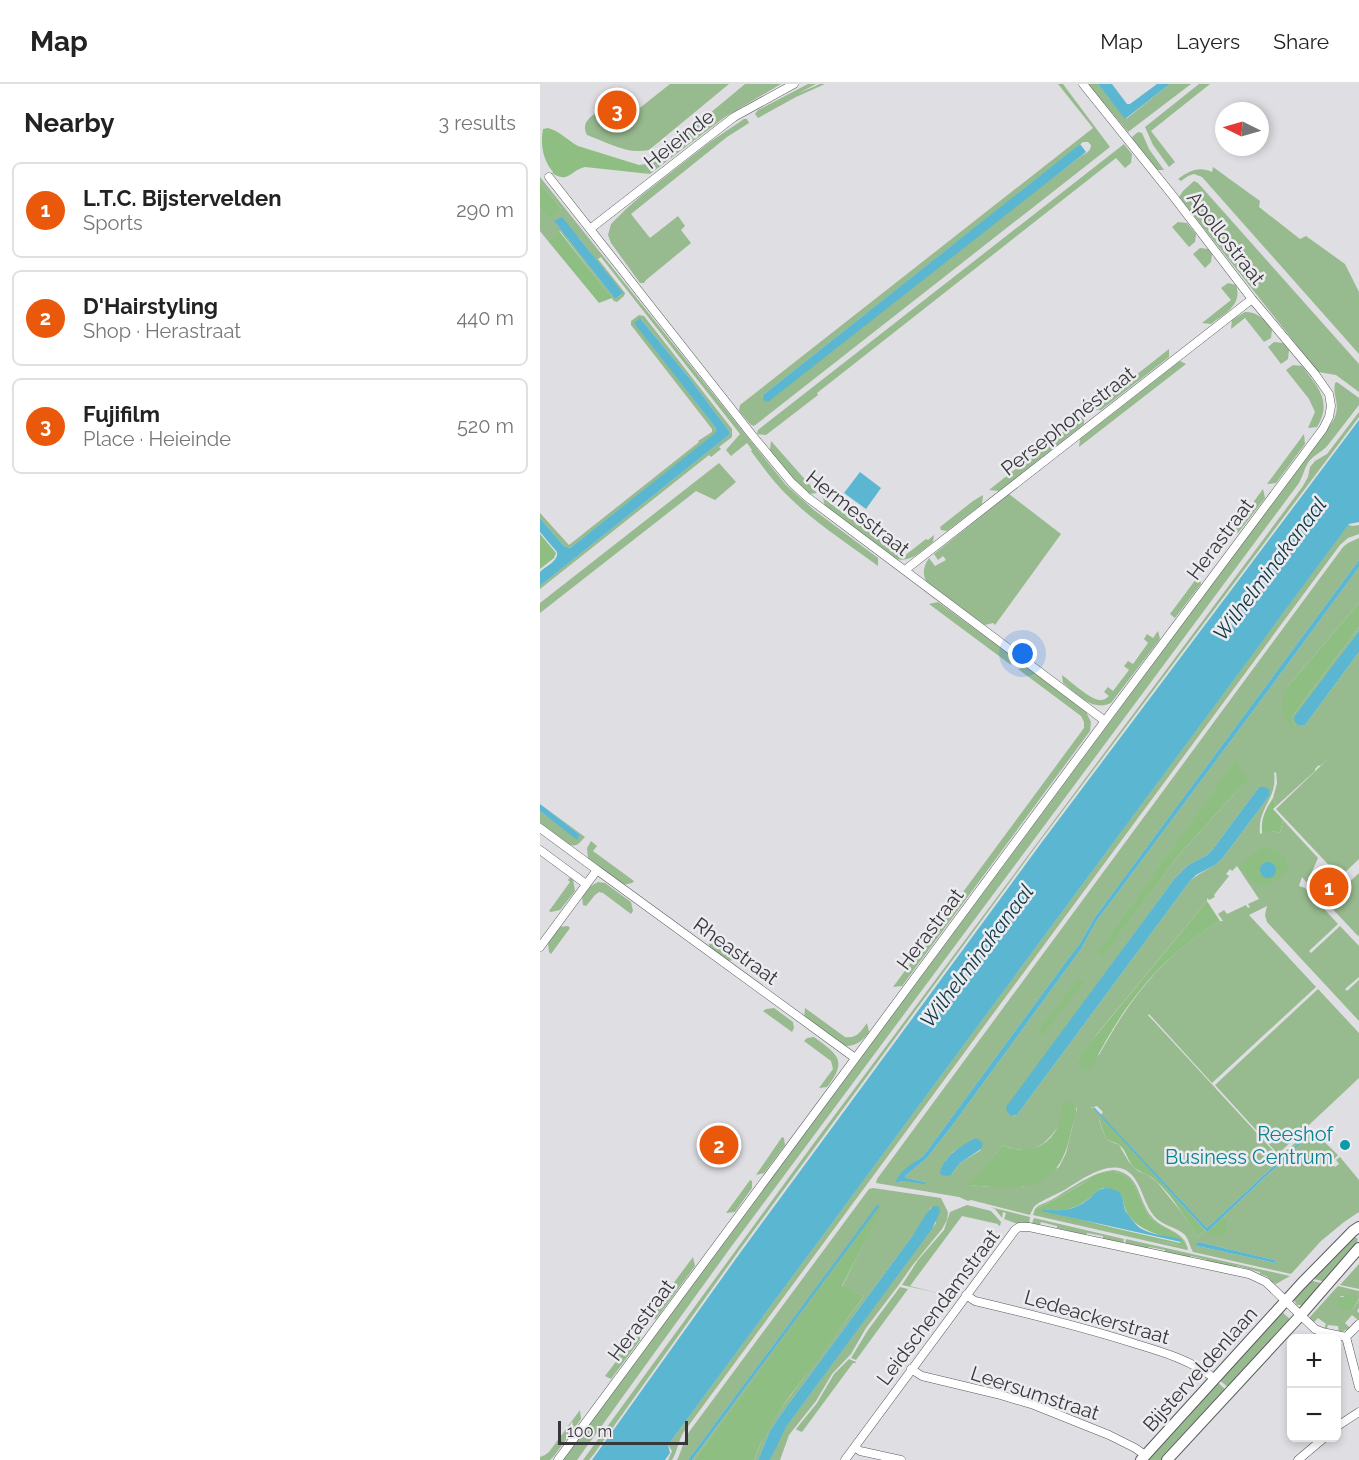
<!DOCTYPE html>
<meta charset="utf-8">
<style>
body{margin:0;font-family:Raleway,sans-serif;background:#f6f6f6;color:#222}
.controls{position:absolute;right:18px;bottom:18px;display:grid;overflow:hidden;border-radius:9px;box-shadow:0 3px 9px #0003}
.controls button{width:54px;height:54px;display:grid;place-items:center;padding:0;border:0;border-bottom:2px solid #e0e0e0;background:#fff;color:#222;font:30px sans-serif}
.compass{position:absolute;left:675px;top:18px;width:54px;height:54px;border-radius:50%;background:#fff;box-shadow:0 3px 9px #0003;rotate:275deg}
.scale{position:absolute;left:18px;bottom:15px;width:130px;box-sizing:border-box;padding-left:6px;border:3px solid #38383a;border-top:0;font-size:16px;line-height:21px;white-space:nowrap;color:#38383a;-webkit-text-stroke:4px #ecebf0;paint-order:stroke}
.you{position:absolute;left:483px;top:570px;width:21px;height:21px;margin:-15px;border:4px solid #fff;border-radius:50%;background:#1a73e8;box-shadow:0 0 0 9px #1a73e833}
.badge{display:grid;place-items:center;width:39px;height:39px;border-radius:50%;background:#ea580c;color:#fff;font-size:20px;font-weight:700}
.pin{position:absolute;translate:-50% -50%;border:3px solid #fff;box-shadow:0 2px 6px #0006}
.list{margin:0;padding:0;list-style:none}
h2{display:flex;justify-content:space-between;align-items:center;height:78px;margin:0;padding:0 24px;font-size:26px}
h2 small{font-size:20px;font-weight:400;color:#767676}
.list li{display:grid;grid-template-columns:39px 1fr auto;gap:18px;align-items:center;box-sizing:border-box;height:96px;margin:0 12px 12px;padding:0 12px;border:2px solid #e0e0e0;border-radius:9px}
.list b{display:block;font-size:22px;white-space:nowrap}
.list p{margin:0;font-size:20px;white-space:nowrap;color:#767676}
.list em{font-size:20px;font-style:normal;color:#767676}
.map{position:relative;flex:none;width:819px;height:1376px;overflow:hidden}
header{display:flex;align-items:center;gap:36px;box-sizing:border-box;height:84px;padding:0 30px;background:#fff;border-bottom:2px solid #e0e0e0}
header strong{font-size:28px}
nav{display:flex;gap:33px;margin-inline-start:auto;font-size:21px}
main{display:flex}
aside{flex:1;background:#fff}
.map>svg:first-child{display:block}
.green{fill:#98ba8f;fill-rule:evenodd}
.forest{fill:#8fbe83;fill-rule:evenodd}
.water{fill:#5bb6d1}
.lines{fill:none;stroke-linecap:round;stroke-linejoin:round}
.minor-casing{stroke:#5a595e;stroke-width:9}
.tertiary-casing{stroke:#5a595e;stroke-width:12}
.minor{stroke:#fff;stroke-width:8}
.tertiary{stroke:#fff;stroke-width:10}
.culture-dot{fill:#0f9aa8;stroke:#ecebf0;stroke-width:2}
.labels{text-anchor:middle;stroke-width:5;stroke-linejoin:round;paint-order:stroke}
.street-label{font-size:20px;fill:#38383a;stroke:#ecebf0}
.culture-label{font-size:20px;fill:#0d838f;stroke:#ecebf0;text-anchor:end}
.water-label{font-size:21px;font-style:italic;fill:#0e3945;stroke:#ecebf0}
</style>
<header>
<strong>Map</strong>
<nav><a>Map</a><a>Layers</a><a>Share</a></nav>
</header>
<main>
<aside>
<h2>Nearby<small>3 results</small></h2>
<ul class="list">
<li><span class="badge">1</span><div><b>L.T.C. Bijstervelden</b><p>Sports</p></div><em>290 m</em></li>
<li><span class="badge">2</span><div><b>D'Hairstyling</b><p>Shop · Herastraat</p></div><em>440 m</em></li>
<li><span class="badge">3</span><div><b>Fujifilm</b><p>Place · Heieinde</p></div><em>520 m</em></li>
</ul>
</aside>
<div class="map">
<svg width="819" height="1376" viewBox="0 0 819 1376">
<rect width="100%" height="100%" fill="#dfdee3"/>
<path class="green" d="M130 0H189L109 66C87 71 67 58 47 51 41 40 49 33 58 28L72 46Z
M205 0H241L185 33 110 90 103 87 99 81 106 80 122 69Z
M268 0H276L259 9 280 0H285L256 13 218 34 215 30 218 26Z
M518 0H523L570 63 214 342 211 341 199 327 200 321 553 44ZM543 58H548L551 61C551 68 545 69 540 73L222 313 223 311Z
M548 0H558L586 35 630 0H651L588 48Z
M659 0H670L611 47 635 78 629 83 613 61 605 43Z
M204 35H207L209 39 187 53 91 130 110 154 138 132 145 142 141 146 151 159 106 196 104 199H100L71 159 68 151 71 140 86 125 102 111 170 58Z
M598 48 602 49 609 65 624 86H617L593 56 592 53Z
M584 60 592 70 591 79 585 84 576 74 277 309 278 311 226 351 217 350 218 346Z
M673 83 720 117 719 123 760 155 766 152 805 180 819 208V270L662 93 654 90 648 92 641 97 638 95C649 87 659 82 672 88Z
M0 93 246 401 274 426 338 474V482C309 460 276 440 250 414 235 400 223 383 211 367L212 366 207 359 191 372 186 366 200 350 61 173 58 175 85 209 84 212 77 218 74 217 20 147 8 157 0 147V124L9 134 21 124 0 99ZM15 138 39 154 82 210 75 215Z
M654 97 658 99 819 280V308L796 291 778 288 639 113 643 107Z
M638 138 647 139 656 150 655 158 649 163 632 143Z
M660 164 668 165 672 170 671 178 665 184 653 170Z
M688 199 696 201C703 221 684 230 671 240L662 239 691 216 681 204Z
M705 228C718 228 724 235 732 245L731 254 724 258 705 234 691 245 692 236Z
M99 231 104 232 192 345V353L179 363 181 365 171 373 169 371 0 505V502L189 351V347L151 296 101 235 95 239 175 343 176 347 175 350 30 464 24 462 0 434V429L29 461 159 358 158 357 172 348V345L91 241V237Z
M734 258 743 259 749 266 748 275 741 280 728 263Z
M629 265V273L561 326 553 325Z
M640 277 646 280 539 363 540 355Z
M753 281 762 282C777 302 793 317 777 343L768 344 775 328 769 315 746 286Z
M797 298 819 314V321L788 361C782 368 773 371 768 379 764 385 763 392 759 399L191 1163 37 1376H23L793 337C802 319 792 315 795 299Z
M819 328V333L500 757 198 1168 54 1370 49 1376H43L271 1063 763 402 768 393 770 383 775 377 787 370Z
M544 331V340L459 407 449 406Z
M764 350 765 360 736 399 727 400Z
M231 357 277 409 269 410 254 396 230 366Z
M179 379 196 398 175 416 156 407 0 529V519Z
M723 405 725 414 698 449 690 450Z
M469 410 521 450 455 541 453 539 445 541C435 534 392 505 386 497 382 489 384 481 389 474L395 482 406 476 403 472 398 476 394 470Z
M443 411 442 420 407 447 401 446 400 443 433 417Z
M283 414 363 473 386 455 388 456 394 451 393 458C381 467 371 479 356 475L285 423Z
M808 441 813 442 819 441V450L808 454 800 461 143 1349C138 1358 137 1368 132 1376H128L132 1367 128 1361Z
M819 454V476L575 806 555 833 539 861 528 875 384 1071 360 1090 356 1099 362 1097 385 1098 366 1094 365 1092 386 1075 409 1046 541 865 557 836 570 819 742 588 819 483V519L749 601 742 621 744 632 748 639 756 642 752 637V633L819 543V547L755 634V638L760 642 765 641 819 568V775L800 793 736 725 792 671 780 682 779 681 775 685V687L733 725 736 722 733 714 737 699 736 688 734 689C738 715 717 723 720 750L722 749V747H732L740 749 743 736 778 774 767 799 762 793 759 802 765 804 798 840 769 867 771 869 800 842 819 862V893L805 905 807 907 819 896V937L727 838 725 831 727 822 709 831 776 903 672 999 609 930 608 931 739 1073 771 1045 798 1071 794 1075 792 1073 789 1076 795 1083 799 1080 796 1076 800 1073 819 1096V1128L804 1138 781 1157 751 1190 653 1168C650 1163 649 1156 645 1151 637 1143 622 1142 614 1132 605 1121 603 1107 595 1095 578 1069 544 1094 526 1105 518 1110 499 1117 494 1123 493 1124 491 1129 490 1131L431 1116 428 1117 419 1113 336 1099 337 1095 803 463 808 459ZM695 678 708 695 695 709 639 771 563 871 558 867ZM719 703H724L729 706 730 711 682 775C673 784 660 788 650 797L477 1031 472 1032 467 1028V1023L635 794 647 782 667 771 673 765ZM697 782 719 815 708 820 710 823 708 824 706 821 687 830 684 826 678 830 683 837H680C624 870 590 914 559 971L539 975 557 950 667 817V814L669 816 675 813 674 811 689 792 686 790 690 785 692 787ZM534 1018 537 1025 526 1069 519 1083 483 1103H451L429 1101 463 1061C504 1079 515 1045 534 1018ZM557 1022 563 1028 561 1031 667 1144 766 1052 767 1054 684 1132 685 1133 667 1148 665 1146 658 1153 643 1130 617 1098 608 1091 598 1087 589 1078 579 1061 566 1055 559 1036 561 1032 553 1024H550ZM435 1054 441 1066 420 1079 412 1090 405 1077 413 1068ZM659 1158 734 1176 737 1178 735 1179 657 1162Z
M659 491 661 500 635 534 630 530Z
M398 518 470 571 471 581 389 520Z
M618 547 620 555 571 619C553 628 537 610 523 599L522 591C530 597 551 616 560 616 565 616 565 615 569 612L564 608 568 603 573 607 589 586 584 582 588 577 593 580 608 559 604 555 607 550 613 554Z
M486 583 546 628 551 638 550 647 362 902 353 903 544 644V638L541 632 478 585Z
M0 720 45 753C40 758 38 763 30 761L0 739V727L37 755 40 751Z
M51 757 57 762 53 767 94 797 92 799 83 801 48 775 47 764Z
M819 789V851L818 852 787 819Z
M30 793 33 795 35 807 20 826 11 828 9 827 30 798 28 796Z
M58 798 65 799 91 818 93 827 91 830 63 809 59 808 55 811 46 822 43 821 42 812 49 803Z
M28 842 30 844 11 870 9 868 8 859 19 843Z
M170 854 197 873 195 876 186 877 170 865 168 856Z
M778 905 819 949V994L738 1070 675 1001Z
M234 924 253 938 254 944 252 948 223 927 226 925Z
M265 924 305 953C317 955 321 947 327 939L329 948C322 957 316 963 303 962L264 934Z
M274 953C298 971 308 976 287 1003L279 1004 293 985 291 977 264 957 267 954Z
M242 1053 244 1054 245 1061 224 1089 216 1091Z
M573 1086C601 1089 597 1116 612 1133 623 1147 646 1146 648 1166H647L493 1131 495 1125 498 1122C507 1118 516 1114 524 1108 540 1099 554 1088 573 1086ZM576 1088C598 1092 598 1119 611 1134 621 1146 642 1146 647 1162L633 1160 498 1124C505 1120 513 1117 520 1113 538 1103 554 1089 576 1088Z
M210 1096 212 1097V1104L195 1128 186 1129Z
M333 1104 401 1114 407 1126 408 1129 407 1136 402 1145 372 1182 358 1202 326 1244 311 1270 292 1290 276 1317 249 1351 240 1376H230L241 1350 248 1340 396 1139 391 1123 384 1136 373 1151 239 1333 230 1347 218 1376H214L225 1349 237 1330 324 1212 302 1203 341 1124V1123L154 1376H152L339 1122H337L327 1135 148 1376H137C142 1367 143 1357 149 1348L329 1105Z
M427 1121 451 1127 461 1138 460 1142 458 1141V1140L422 1132 370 1202 398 1209 362 1201 378 1176 404 1146 410 1128Z
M450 1123 490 1133 489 1139 481 1138 478 1140 464 1135 466 1129 463 1128 462 1134 455 1125Z
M494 1134 584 1155 583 1159 563 1155V1152L547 1149 546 1151 517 1144V1142L501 1138 500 1141 492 1139Z
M815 1153 818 1155 815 1164 786 1198 770 1194 812 1154Z
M586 1155 750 1192 736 1200C728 1197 732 1193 720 1190V1188L697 1182 696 1185 667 1178V1176L651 1172 650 1174 625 1169V1166L609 1163 608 1165 585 1160Z
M153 1173 155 1182 116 1235 106 1236Z
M819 1180V1205L800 1201Z
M769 1196 785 1200 764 1221H757L754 1216Z
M798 1202 819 1207V1215L818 1214 800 1212 812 1226 819 1216V1224L817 1227 819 1229V1235L818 1236 812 1231 805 1239 810 1244 799 1249 798 1242 788 1241 786 1247H783L786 1240 778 1234 773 1239 769 1234Z
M360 1203 368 1205 316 1276 311 1274 328 1246Z
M741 1227 751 1236 689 1304 678 1295Z
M99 1246 100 1256 71 1295 65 1292 78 1275 74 1272 77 1268 81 1271Z
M309 1275 316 1278V1279H313L262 1348 257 1346 256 1345 277 1319 294 1290Z
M676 1297 687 1307 624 1376H604Z
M40 1326 41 1335 14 1372 10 1376H0V1373L5 1371 9 1368Z"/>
<path class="forest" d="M8 44C20 47 27 56 38 62L99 81 105 86 103 87 110 90 45 83C29 87 29 100 12 89L13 88C3 76 0 60 3 45Z
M0 99 21 124 9 135 0 124Z
M19 147 72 214 59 219 8 157Z
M0 450 16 469 14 474 0 485Z
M819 519V543L752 633V637L756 642 753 645C739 632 739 617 749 601Z
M695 677 709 695 695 709 639 771 563 872 557 868Z
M733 714 736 722 733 725 743 736 740 749 732 747H722C721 734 726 725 733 714Z
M722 764C738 764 745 768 748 784L737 798 734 796C723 807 711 799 705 788L701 786 700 781 714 769Z
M667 817 680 837C621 872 582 922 552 983 548 985 546 987 542 984 533 978 545 966 549 960Z
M538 894 544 898 503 951 498 947Z
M526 1017 534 1018C540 1026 533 1039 531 1048 518 1111 481 1106 428 1101L463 1061C483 1071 507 1065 517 1044 520 1037 521 1028 523 1020Z
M561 1032 665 1146 658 1153C645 1134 633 1112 615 1096 609 1090 601 1089 595 1084 587 1078 587 1066 579 1061 575 1058 570 1057 566 1055L559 1035Z
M570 1088C598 1086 597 1118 611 1134 622 1146 642 1146 647 1163L495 1128 498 1124 520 1113 550 1095 556 1091ZM563 1104 581 1111C584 1117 584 1124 587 1129 599 1148 621 1151 641 1157L640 1159 503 1128 502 1126 504 1125C520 1128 534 1126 547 1116 553 1112 556 1107 563 1104Z
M340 1123 342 1124 302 1202 324 1212C306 1236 288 1262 270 1286 248 1314 226 1342 214 1376H154Z
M684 1132C688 1136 688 1145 685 1150 679 1154 672 1151 667 1148Z
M806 1210 816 1212 819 1215 812 1226H803L798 1220 797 1215 799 1213H804Z"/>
<path class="water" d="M558 0H572L587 20H590L617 0H630L585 35Z
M540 60 546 68 228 318 223 316V311Z
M22 133 83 209 75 215 14 137Z
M100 234 151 296 189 347V351L0 502V488C6 482 19 477 17 468L0 448V434L24 462 30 464 174 350 176 347 175 343 94 239Z
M819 336V438L809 440 128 1361 130 1369 125 1376H52L200 1169 502 758Z
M320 388 341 404 326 425 304 409Z
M819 476V483L742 588 570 819 557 836 541 865 409 1046 386 1075 365 1092 366 1094 385 1098V1100L362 1097 356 1099C357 1087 375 1079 384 1071L528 875 539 861 555 833 575 806Z
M819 547V568L765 641 760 642 755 639 754 633Z
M719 703H725L729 705 730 711 682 775 675 781 656 791 650 797 477 1031 471 1032 467 1028 466 1023 635 794 647 782 667 771 673 765Z
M0 720 40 751 37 756 0 727Z
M720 786a8 8 0 1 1 16 0a8 8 0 1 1-16 0Z
M554 1023 667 1144 766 1052 768 1053 667 1148 553 1024Z
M435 1054 440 1056 443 1060 441 1065 420 1079 411 1091 407 1092 401 1091 400 1088C406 1070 420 1063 435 1054Z
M566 1104C584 1106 582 1113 585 1126 586 1129 597 1142 600 1144 611 1151 628 1152 641 1155V1158L502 1127 504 1125C521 1128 536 1126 550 1114 555 1109 558 1105 566 1104Z
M337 1121H339V1123L152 1376H148Z
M394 1122 399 1123 400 1128 392 1145 246 1343 230 1376H218L230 1347 239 1333 373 1151C378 1144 387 1126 394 1122Z
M659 1158 734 1176 737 1178 735 1179 657 1162 656 1160Z"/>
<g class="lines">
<g class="minor-casing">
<path id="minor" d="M9 93 212 351 251 398 267 413 565 637
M50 145 194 33 254 0
M365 486 712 215
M0 744 57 786
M0 766 46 800
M0 863 57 786 315 974
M426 1211 435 1217C490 1230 543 1243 596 1260 623 1268 653 1277 675 1295
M806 1253 819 1240
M371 1285 382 1292 457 1310 494 1321 569 1351 595 1364 605 1371
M796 1343 819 1328
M315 1363 320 1367 361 1376
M18 1376 565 637 783 345 789 333 791 322 789 310 775 290 712 215 633 112 543 0
M305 1376 475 1146 479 1143H489L709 1190 726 1198 775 1245 782 1248 806 1253 819 1303
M758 1376 784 1354"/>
</g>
<g class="tertiary-casing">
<path id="tertiary" d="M601 1376 761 1200 813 1147 819 1143
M627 1376 760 1232 819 1164"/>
</g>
<use href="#minor" class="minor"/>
<use href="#tertiary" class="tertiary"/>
</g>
<circle class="culture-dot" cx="805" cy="1061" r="6"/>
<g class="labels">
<g class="street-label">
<text transform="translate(139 55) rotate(-38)" y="7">Heieinde</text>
<text transform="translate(686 154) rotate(52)" y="7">Apollostraat</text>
<text transform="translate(528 337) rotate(-38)" y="7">Persephonéstraat</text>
<text transform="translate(318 429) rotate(38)" y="7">Hermesstraat</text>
<text transform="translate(680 455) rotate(-53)" y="7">Herastraat</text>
<text transform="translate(390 845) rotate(-53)" y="7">Herastraat</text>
<text transform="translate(196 867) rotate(36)" y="7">Rheastraat</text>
<text transform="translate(398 1223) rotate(-53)" y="7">Leidschendamstraat</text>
<text transform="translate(557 1233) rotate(16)" y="7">Ledeackerstraat</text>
<text transform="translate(101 1236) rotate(-53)" y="7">Herastraat</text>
<text transform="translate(660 1285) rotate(-48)" y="7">Bijsterveldenlaan</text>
<text transform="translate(495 1309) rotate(18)" y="7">Leersumstraat</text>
</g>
<g class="culture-label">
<text x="793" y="1057">Reeshof<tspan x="793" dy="23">Business Centrum</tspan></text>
</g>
<g class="water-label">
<text transform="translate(730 485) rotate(-53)" y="7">Wilhelminakanaal</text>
<text transform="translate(437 872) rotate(-53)" y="7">Wilhelminakanaal</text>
</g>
</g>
</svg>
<div class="controls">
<button>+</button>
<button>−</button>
</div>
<svg class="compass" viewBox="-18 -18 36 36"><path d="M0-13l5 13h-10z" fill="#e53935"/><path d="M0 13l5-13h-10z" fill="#767676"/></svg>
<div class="scale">100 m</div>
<div class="you"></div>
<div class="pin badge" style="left:789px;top:803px">1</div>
<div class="pin badge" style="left:179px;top:1061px">2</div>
<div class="pin badge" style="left:77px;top:26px">3</div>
</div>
</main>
